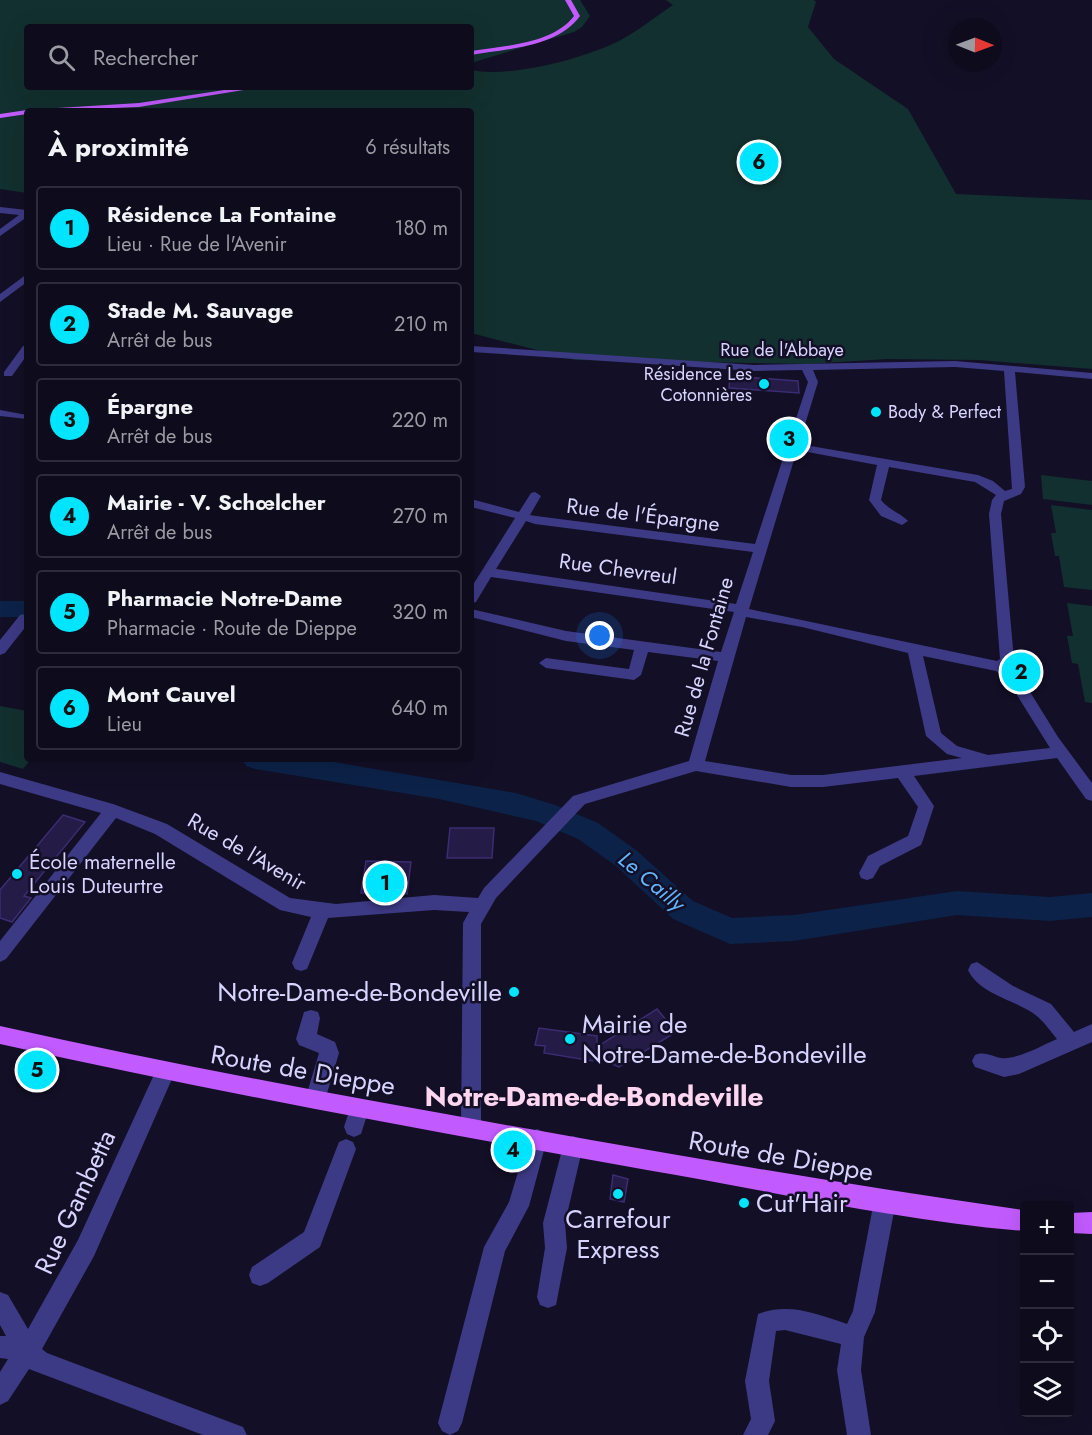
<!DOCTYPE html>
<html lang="fr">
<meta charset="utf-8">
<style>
body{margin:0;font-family:Jost,sans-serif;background:#171425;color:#f1f3f6}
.controls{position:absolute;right:18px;bottom:18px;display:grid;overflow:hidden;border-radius:6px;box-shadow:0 6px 24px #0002}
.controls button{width:54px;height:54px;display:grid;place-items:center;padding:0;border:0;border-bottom:2px solid #2e2b3b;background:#0e0b1c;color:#f1f3f6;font:30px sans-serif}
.compass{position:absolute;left:948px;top:18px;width:54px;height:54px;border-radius:50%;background:#0e0b1c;box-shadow:0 6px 24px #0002;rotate:91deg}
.you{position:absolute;left:600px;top:636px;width:21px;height:21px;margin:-15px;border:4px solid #fff;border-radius:50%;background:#1a73e8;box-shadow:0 0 0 9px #1a73e833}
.badge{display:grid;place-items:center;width:39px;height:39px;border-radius:50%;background:#00e5ff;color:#111;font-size:20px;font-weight:700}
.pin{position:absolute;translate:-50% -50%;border:3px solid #fff;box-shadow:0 2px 6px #0006}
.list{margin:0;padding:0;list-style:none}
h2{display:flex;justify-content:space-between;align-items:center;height:78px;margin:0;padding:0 24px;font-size:26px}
h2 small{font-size:20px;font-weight:400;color:#9b9ba3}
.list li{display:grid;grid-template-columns:39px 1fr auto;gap:18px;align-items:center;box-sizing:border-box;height:84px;margin:0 12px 12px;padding:0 12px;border:2px solid #2e2b3b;border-radius:6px}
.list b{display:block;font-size:22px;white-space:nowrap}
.list p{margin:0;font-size:20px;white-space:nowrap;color:#9b9ba3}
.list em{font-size:20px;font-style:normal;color:#9b9ba3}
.icon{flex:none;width:33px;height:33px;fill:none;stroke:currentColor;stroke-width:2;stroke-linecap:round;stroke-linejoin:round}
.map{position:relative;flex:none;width:1092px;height:1435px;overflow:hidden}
.search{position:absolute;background:#0e0b1c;box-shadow:0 6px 24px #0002;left:24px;top:24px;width:450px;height:66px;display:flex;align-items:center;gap:15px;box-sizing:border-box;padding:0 21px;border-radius:6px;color:#9b9ba3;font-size:22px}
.panel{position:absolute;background:#0e0b1c;box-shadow:0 6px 24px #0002;left:24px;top:108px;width:450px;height:654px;border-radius:6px}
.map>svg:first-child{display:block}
.green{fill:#12302f}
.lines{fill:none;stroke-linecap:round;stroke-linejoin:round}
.river{fill:#0c2248;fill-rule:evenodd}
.building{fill:#241b47;stroke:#3b2d73;stroke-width:1.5}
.minor{fill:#3d3a85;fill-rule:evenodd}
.major{fill:#c25bff;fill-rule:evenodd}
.poi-dot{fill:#00e5ff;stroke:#130f26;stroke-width:2}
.labels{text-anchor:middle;stroke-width:5;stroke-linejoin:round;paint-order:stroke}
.far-street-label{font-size:18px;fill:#d9d4ff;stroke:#130f26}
.far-poi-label{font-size:18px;fill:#d9d4ff;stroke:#130f26;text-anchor:end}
.street-label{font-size:21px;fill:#d9d4ff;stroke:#130f26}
.poi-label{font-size:21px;fill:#d9d4ff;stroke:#130f26;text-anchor:start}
.water-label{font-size:22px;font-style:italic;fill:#62b6ff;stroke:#130f26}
.near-poi-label{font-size:26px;fill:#d9d4ff;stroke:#130f26;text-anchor:start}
.near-street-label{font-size:26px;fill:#d9d4ff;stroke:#130f26}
.near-quarter-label{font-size:28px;font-weight:bold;fill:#ffd6f0;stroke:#130f26}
</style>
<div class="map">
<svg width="1092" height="1435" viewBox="0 0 1092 1435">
<rect width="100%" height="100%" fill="#130f26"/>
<path class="green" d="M0 0H580L590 16 582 27 574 32 471 63V27H27V87H471V70C511 78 582 59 619 41 638 31 655 17 673 5L666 0H814L816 2 808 27 834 59 908 109 956 194 1092 200V369L978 360 887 359 809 364 575 360 471 333V111H27V193L0 189Z
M1041 475 1092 481V505L1043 499Z
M1051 505 1092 510V590L1064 587 1059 556H1055L1051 533H1056Z
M1067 603 1092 606V703L1085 702 1078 664 1072 663 1067 636H1073Z
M0 706 27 711V759H31L23 769 0 762Z"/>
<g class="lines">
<path class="river" d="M0 601H27V617H0Z
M242 759H316L516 793 555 805 598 823 636 850 693 901 732 918 794 915 957 891 1050 897 1092 893V917L1050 921 957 915 794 941 730 944 673 919 616 866 578 839 536 821 439 799 255 769 246 766Z"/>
</g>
<path class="building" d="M730 376 798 381 799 393 729 388Z
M63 815 85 822 24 896 31 898 12 922 0 918V890Z
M450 828H494L492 858H447Z
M366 861 411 862 407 894 361 893Z
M657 1009 676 1032 619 1067 598 1058H594L593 1061 544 1053 545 1046 535 1045 539 1028 597 1036V1047Z
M613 1175 628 1179 624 1202 610 1199Z"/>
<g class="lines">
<path class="minor" d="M0 207 27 210V217L0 236V229L19 215 0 213Z
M27 274V282L0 302V294Z
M27 345V355L12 376H4V372L23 346Z
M471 346 754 365 955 361 1092 373V379L1015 372 1025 487 1021 494 1004 501 1001 514 1014 660 1009 666 1017 671 1058 737 1092 783V801L1086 799 1057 758 914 776 934 806 923 840 921 845 880 866 873 878 867 880 861 878 859 873 868 856 908 836 918 807 898 778 823 787H791L696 771 585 804 496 898 481 924V1128L478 1135 471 1138 464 1135 461 1128 463 923 469 912 434 910 328 918 307 969 301 971 295 969 292 963 311 917 280 910 155 834 116 818 6 959 0 962V941L101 813 0 784V772L113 804 167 824 290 898 336 904 434 895 478 898 484 888 573 796 689 761 718 661 648 652 641 675 634 680 546 668 539 663 546 658 629 669 634 650 566 641 471 617V609L566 631 721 652 734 612 491 577 476 602 471 603V588L515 518 471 507V499L519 512 531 493 535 492 541 496 530 515 536 516 755 544 808 382 802 370 754 371 471 352ZM955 367 1004 371 1012 489 1005 491 993 481 978 475 799 444 818 382 813 370ZM797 450 877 465 869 500 881 516 902 525 908 521C899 512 890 511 881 500L889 467 975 482 996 495 992 500 989 514 1000 659 997 661 749 609ZM526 521 535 524 753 552 736 604 496 569ZM746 617 802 627 908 653 926 736 947 754 962 758 823 775H791L705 761ZM923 656 996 671 1007 679 1050 748 988 755 957 746 941 733Z
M0 410 27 415V419L0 416Z
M27 614V625L5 653 0 655V640L20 615Z
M977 962 1013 986 1051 1004 1074 1032 1092 1024V1042L1019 1074 1004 1077 975 1067 972 1061 975 1055C987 1050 996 1060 1007 1058 1024 1056 1041 1046 1057 1039 1051 1032 1045 1023 1038 1017 1019 1000 980 996 968 970L971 964Z
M311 1010 318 1012 320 1018 317 1034 335 1042 339 1053 325 1100 322 1107 315 1109 308 1107 305 1100 319 1053 299 1045 296 1039 304 1012Z
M165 1063 172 1066 175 1072 94 1256 42 1349 47 1353 243 1427 247 1435H203L29 1369 8 1401 0 1405V1372L8 1359 0 1358V1336H6L0 1325V1292L8 1295 28 1329 78 1240 158 1066Z
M359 1099 366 1102 369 1109 361 1134 354 1137 347 1134 344 1127 352 1102Z
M537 1129 544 1132 547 1139 529 1206 505 1251 462 1423 458 1431 450 1435 442 1431 438 1423 484 1247 509 1202 530 1132Z
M573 1136 580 1139 583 1146 565 1223 567 1248 556 1305 548 1308 540 1305 537 1297 545 1248 543 1223 563 1146 566 1139Z
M346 1139 353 1142 356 1149 320 1247 268 1283 260 1286 252 1283 249 1275 252 1267 304 1232 339 1142Z
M885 1190 892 1194 896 1201 875 1312 864 1337 861 1370 871 1435H847L837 1370 841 1344 785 1330 776 1331 769 1381 775 1421 768 1435H743L751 1419 745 1381 758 1314C788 1302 818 1314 847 1324L853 1311 874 1201 878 1194Z"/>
<path class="major" d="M565 0H571L580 16C558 47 506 49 471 55V51C503 46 553 44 574 16Z
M244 87H262L139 107 37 111 41 109 139 103Z
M27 110 30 111H27V114L0 118V114Z
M0 1026C196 1070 393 1105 591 1140 735 1165 879 1190 1024 1210V1231C900 1221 771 1191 647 1170 431 1131 215 1092 0 1044Z
M1092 1212V1234L1070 1233V1213Z"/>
</g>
<g class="poi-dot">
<circle cx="764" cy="384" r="6"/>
<circle cx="876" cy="412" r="6"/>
<circle cx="17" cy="874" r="6"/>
<circle cx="514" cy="992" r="6"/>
<circle cx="570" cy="1039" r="6"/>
<circle cx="618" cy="1194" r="6"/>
<circle cx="744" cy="1203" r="6"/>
</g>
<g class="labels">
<g class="far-street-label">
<text x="782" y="356">Rue de l'Abbaye</text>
</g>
<g class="far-poi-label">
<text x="752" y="380">Résidence Les<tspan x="752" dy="21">Cotonnières</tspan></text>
<text x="888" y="418" text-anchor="start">Body &amp; Perfect</text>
</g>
<g class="street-label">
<text transform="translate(643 515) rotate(7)" y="7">Rue de l'Épargne</text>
<text transform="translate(618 569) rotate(8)" y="7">Rue Chevreul</text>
<text transform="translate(704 657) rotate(-74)" y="7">Rue de la Fontaine</text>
<text transform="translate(247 852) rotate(30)" y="7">Rue de l'Avenir</text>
</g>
<g class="poi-label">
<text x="29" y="869">École maternelle<tspan x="29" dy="24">Louis Duteurtre</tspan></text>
</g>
<g class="water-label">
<text transform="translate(652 881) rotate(40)" y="8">Le Cailly</text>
</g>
<g class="near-poi-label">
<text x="502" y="1001" text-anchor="end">Notre-Dame-de-Bondeville</text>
<text x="582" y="1033">Mairie de<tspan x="582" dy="30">Notre-Dame-de-Bondeville</tspan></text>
<text x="756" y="1212">Cut'Hair</text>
<text x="618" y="1228" text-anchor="middle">Carrefour<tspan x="618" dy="30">Express</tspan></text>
</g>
<g class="near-street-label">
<text transform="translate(303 1070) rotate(10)" y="9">Route de Dieppe</text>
<text transform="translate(781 1156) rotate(10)" y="9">Route de Dieppe</text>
<text transform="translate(75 1202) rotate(-65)" y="9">Rue Gambetta</text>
</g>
<g class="near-quarter-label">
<text x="594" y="1106">Notre-Dame-de-Bondeville</text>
</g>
</g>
</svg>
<div class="controls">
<button>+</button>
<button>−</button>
<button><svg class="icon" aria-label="locate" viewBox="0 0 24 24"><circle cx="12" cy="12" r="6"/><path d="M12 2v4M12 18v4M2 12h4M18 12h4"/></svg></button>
<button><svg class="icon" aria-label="layers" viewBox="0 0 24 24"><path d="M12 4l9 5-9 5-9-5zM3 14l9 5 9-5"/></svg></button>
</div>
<svg class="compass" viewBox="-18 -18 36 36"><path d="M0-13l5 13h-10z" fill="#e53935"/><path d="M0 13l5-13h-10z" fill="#9b9ba3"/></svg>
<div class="you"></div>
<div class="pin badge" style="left:385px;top:883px">1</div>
<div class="pin badge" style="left:1021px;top:672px">2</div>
<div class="pin badge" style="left:789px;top:439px">3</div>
<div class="pin badge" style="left:513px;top:1150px">4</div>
<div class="pin badge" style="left:37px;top:1070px">5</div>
<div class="pin badge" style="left:759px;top:162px">6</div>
<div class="search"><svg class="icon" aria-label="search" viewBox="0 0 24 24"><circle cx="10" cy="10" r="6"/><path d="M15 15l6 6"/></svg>Rechercher</div>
<section class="panel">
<h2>À proximité<small>6 résultats</small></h2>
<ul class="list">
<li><span class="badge">1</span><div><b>Résidence La Fontaine</b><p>Lieu · Rue de l'Avenir</p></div><em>180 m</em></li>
<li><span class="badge">2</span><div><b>Stade M. Sauvage</b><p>Arrêt de bus</p></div><em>210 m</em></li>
<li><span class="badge">3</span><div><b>Épargne</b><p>Arrêt de bus</p></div><em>220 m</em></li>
<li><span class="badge">4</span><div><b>Mairie - V. Schœlcher</b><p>Arrêt de bus</p></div><em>270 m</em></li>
<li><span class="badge">5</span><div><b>Pharmacie Notre-Dame</b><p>Pharmacie · Route de Dieppe</p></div><em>320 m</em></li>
<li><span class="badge">6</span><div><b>Mont Cauvel</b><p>Lieu</p></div><em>640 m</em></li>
</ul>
</section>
</div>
